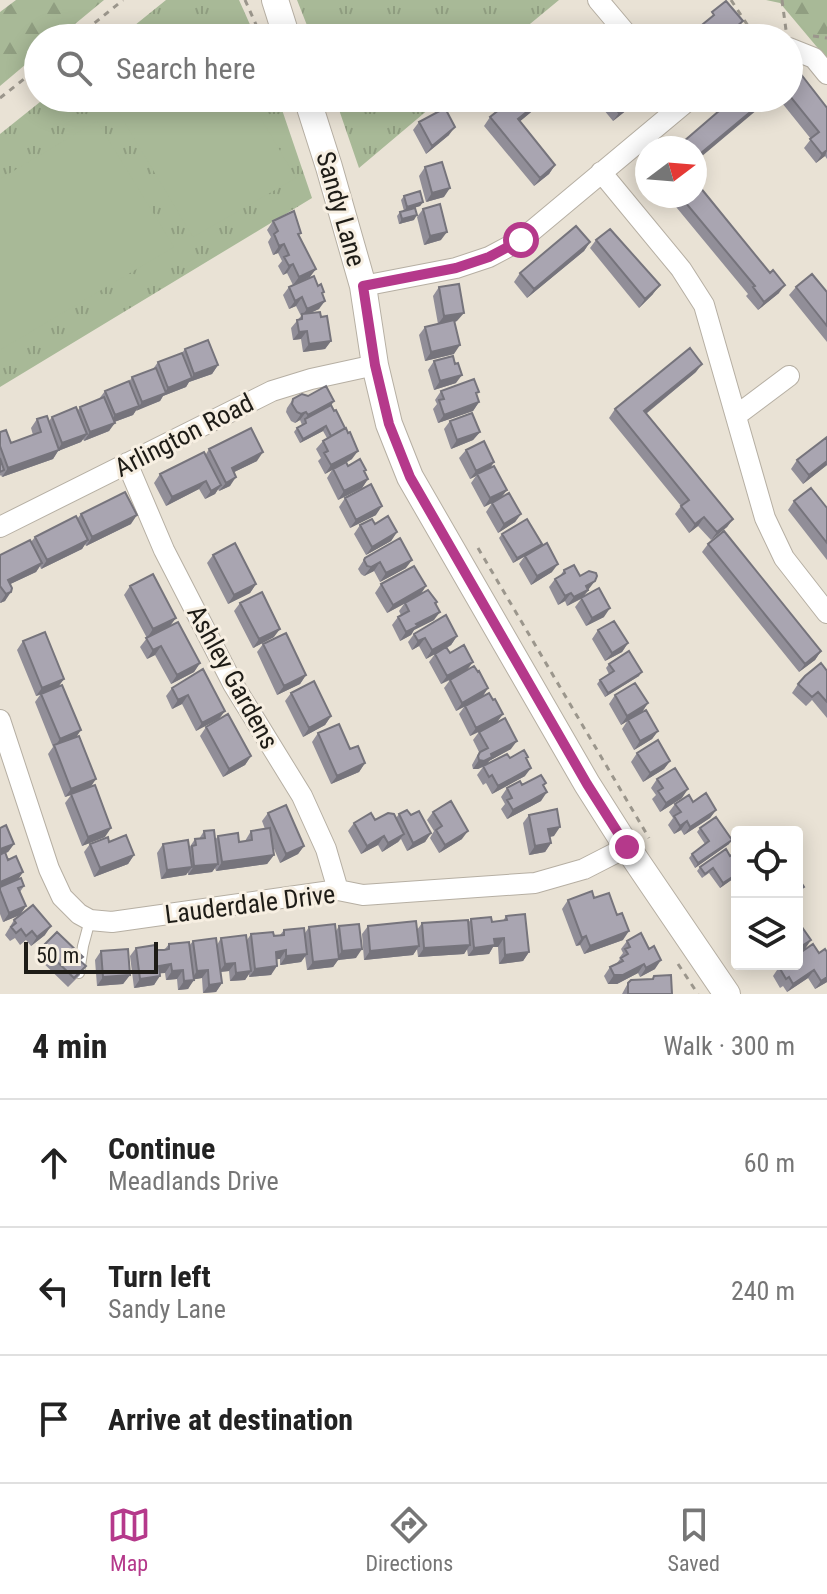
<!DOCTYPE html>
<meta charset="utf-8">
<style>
body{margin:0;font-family:"Roboto Condensed",sans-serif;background:#f2f2f2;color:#222}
.controls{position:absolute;right:24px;bottom:24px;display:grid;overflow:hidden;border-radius:8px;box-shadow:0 4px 20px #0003}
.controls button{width:72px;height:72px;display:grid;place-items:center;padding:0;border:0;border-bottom:2px solid #e0e0e0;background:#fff;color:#222;font:40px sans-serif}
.compass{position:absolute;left:635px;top:136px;width:72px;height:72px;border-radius:50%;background:#fff;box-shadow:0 4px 20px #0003;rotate:74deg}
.scale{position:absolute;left:24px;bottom:20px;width:134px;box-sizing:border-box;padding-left:8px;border:4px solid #1e1c17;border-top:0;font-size:22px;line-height:28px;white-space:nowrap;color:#1e1c17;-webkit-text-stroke:6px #f7efe2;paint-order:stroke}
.stop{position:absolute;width:24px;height:24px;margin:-18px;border:6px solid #b5398b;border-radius:50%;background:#fff}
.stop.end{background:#b5398b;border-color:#fff;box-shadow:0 2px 8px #0008}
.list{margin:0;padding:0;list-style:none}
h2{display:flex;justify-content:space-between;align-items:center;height:104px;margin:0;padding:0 32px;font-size:34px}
h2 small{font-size:26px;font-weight:400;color:#767676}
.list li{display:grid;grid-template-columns:52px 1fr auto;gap:24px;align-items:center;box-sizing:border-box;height:128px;padding:0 32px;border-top:2px solid #e0e0e0}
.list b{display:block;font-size:30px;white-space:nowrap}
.list p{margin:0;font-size:26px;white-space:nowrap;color:#767676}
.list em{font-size:26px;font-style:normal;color:#767676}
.icon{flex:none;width:44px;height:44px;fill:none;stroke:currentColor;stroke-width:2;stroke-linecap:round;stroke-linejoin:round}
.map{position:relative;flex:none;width:827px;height:994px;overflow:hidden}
.search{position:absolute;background:#fff;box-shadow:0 4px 20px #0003;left:24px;right:24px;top:24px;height:88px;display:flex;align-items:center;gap:20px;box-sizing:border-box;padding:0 28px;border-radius:44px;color:#767676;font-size:30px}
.sheet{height:488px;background:#fff}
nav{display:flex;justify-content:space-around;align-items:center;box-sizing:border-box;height:112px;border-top:2px solid #e0e0e0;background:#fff;font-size:22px;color:#767676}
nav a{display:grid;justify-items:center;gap:4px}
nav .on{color:#b5398b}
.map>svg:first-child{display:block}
.grass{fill:url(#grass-tufts)}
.forest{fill:url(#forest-firs)}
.garden{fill:#a8b997}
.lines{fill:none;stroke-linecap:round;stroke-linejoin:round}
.service-casing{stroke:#b6afa3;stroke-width:12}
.minor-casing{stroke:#b6afa3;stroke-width:22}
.tertiary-casing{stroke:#b6afa3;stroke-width:28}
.path{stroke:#9b968c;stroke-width:3;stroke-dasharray:6 6;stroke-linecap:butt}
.service{stroke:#fff;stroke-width:10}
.minor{stroke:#fff;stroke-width:20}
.tertiary{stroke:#fff;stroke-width:26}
.wall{fill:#918e98}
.shaded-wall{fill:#76747c}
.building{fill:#a9a5b1;stroke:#76747c;stroke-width:2}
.route{stroke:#b5398b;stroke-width:10}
.labels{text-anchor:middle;stroke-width:6;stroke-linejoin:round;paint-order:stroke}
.street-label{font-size:26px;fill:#1e1c17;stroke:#f7efe2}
</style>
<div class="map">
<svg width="827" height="994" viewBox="0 0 827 994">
<defs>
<pattern id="grass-tufts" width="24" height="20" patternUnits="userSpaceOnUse" patternTransform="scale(2)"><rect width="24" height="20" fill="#a8b997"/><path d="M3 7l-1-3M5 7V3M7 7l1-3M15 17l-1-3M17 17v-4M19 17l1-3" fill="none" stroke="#909e81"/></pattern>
<pattern id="forest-firs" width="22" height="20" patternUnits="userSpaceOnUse" patternTransform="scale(2)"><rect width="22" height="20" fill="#a8b997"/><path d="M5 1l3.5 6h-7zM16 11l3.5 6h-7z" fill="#909e81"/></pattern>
</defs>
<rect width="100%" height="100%" fill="#e9e2d5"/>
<path class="grass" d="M166 0H239L256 38H119Z
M297 0H559L513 38H312Z
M45 98H278L312 198 0 387V134Z
M335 98H442L359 168Z"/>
<path class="forest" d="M16 0H104L58 38H38V54L0 86V12Z
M766 0H827V59L780 3Z"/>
<path class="garden" d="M110 98H249L296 178 193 237Z
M97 121 174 247 0 350V179Z"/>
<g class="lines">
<g class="service-casing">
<path id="service" d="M79 973 83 946 90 920"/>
</g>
<g class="minor-casing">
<path id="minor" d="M598 0 630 38
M789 48 814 58 827 74
M601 172 681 269 704 305 765 518 784 558 827 613
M363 286 456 268 489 257 521 240 691 98
M737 415 789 376
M127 463 164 550 233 684 302 796 326 849 338 890
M0 527 272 391 311 379 375 365
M0 720 49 869 62 897 79 914 90 920 112 922 338 890 363 895 535 883 584 869 627 847"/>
</g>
<g class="tertiary-casing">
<path id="tertiary" d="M275 0 287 38
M307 98 329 167 363 286 375 365 389 424 410 477 587 784 627 847 727 994"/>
</g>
<path class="path" d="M245 0 262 38
M731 0 756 38
M782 0 786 30
M813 36 827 38
M76 38 123 0
M0 98 38 68
M478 548 649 838
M678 964 698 994"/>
<use href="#service" class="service"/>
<use href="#minor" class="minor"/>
<use href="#tertiary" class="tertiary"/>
</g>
<path class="wall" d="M789 82 827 108V159L825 156 816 163 804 148 811 139 778 98H789Z
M514 98H548L520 121 555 165 549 174 534 186 484 126 490 117Z
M594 98H633L635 100 628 109 613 121Z
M419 122 449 135 426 154 413 130Z
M425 167 444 197 426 202 419 176Z
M404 196 423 202 420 206 407 210 414 220 399 224 397 216 400 212 404 211 401 200Z
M667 196H695L779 293 758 310 746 296 748 294Z
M423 209 441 240 424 245 417 217Z
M273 221 299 236 310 277 322 295 319 309 310 313 321 317 331 341 325 349 303 352 301 339 293 340 291 328 301 316 296 306 289 309 283 295 289 287 293 285 287 273 283 275 278 266 282 261 278 253 273 255 268 242 271 237 267 230Z
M596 240 653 294 639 308 590 248Z
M590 242 584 251 527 298 514 282 520 273Z
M439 287 457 321 455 322 454 354 425 361 419 335 425 327 438 324 433 296Z
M796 287 827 292V342L789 295Z
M185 349 218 365 212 374 189 382 186 387 163 396 160 401 136 410 133 415 114 422 109 431 84 441 83 439 81 442 58 451 53 459 2 477 1 475 0 476V432L11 443 33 435 31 428 37 419 49 421 52 417 78 410 80 407 99 399 105 391 129 382 132 377 153 369 158 362 182 353Z
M434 361 456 383 434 390 428 370Z
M696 372 646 414 733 519 727 527 711 540 698 526 689 533 675 514 681 506 609 418 615 409Z
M441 391 477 395 479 402 473 411 438 423 433 409 437 404 435 400Z
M293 399 331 405 352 459 346 463 348 466 366 470 364 472 368 479 362 488 338 500 327 478 332 470 325 474 318 461 321 458 316 449 323 441 327 438 323 431 300 443 294 432 297 428 302 425 300 420 295 423 291 421 286 412 287 408Z
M450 421 480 432 473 440 451 449 444 429Z
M209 449 257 461 234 472 230 486 219 491 218 489 215 494 205 499 199 489 166 506 154 483 160 474 206 454Z
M466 450 494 462 490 468 501 498 521 514 515 522 498 533 486 512 492 503 498 500 484 507 471 483 476 476 470 479 459 458Z
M797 460 827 465 803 484 791 469Z
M345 498 376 515 350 528 339 507Z
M794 501 827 508V560L788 510Z
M81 514 131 524 86 546 85 544 82 549 41 569 40 566 36 572 10 584 5 601 0 603V555L31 542 35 537 77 519Z
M375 524 397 532 391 541 366 555 354 534 360 525Z
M502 534 539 547 552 572 531 585 519 564 524 557 513 563 499 538Z
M708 544 821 651 815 660 799 672 702 552Z
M213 555 256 584 250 593 228 604 207 563Z
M365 558 406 568 380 582 374 571 364 576 361 574 358 569Z
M564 570 589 590 582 598 604 617 586 626 575 607 581 599 567 606 565 601 558 605 549 587 555 579 560 576Z
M381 584 426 586 420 595 437 602 434 620 414 630 411 635 400 641 392 625 398 617 401 615 399 611 404 604 387 613 375 593Z
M130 586 170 626 200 663 194 672 171 684 155 655 147 659 140 647 147 638 124 595Z
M240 603 274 637 253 648 234 611Z
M598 630 628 643 622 652 605 661 592 639Z
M414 634 457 636 451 645 447 648 450 653 467 670 488 688 483 696 493 700 503 714 497 722 511 749 489 761 487 765 510 758 526 759 525 776 492 794 486 783 483 785 477 775 483 767 478 769H473L472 765 479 752 473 740 479 732 470 736 459 714 464 707 456 711 444 688 450 680 441 684 429 662 435 654 426 659 419 646 412 650 408 642Z
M23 641 64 679 58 686 77 736 105 837 82 846 65 803 71 795 65 797 48 754 53 747 35 702 40 695 36 696 17 650Z
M263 644 306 675 300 684 277 695 257 652Z
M609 664 639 676 605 697 597 684 600 680 609 674 606 668Z
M827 671V718L812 700 806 706 792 693 798 684Z
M172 688 225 711 196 731 182 704 172 709 166 696Z
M291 693 331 716 325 725 303 737 285 701Z
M615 695 648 703 642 712 621 725 609 704Z
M628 720 658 731 652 739 634 750 622 729Z
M206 727 251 756 245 765 223 777 200 736Z
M318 733 350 749 365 763 359 772 331 784 312 742Z
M637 753 670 761 664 769 643 782 631 762Z
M657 779 682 798 660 812 652 799 656 795 651 788Z
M546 783 544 786 541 801 507 819 501 809 505 804 501 797 507 788Z
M693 802 716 810 710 818 684 835 681 830 674 834 668 825 673 818 669 812 675 804Z
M433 812 462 839 439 853 430 838 434 831 427 820Z
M268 813 304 846 298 854 280 863 272 844 274 855 267 864 216 871 215 868 212 872 188 875V872L186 875 161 879 157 853 163 844 189 848 195 839H199L204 831 215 840 218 836 239 842 245 841 251 831 265 829 262 821Z
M399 814 411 815 431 833 425 842 407 851 401 839 398 842 382 852 378 845 361 854 348 831 354 823 396 818Z
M529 815 554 836 550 837 551 843 545 852 529 855 523 823Z
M0 828 14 844 8 852 5 853 8 860 23 872 17 880 24 886 20 892 26 906 20 915 3 922 0 914Z
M700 828 729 844 695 868 689 858 692 854 705 844 697 832Z
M109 842 134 855 128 864 94 877 84 852 90 844Z
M737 851V876L720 888 709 873 702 878 697 871 700 867 730 856Z
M594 898 617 915 623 940 584 954 580 945 576 946 562 909 568 900Z
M506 916 529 952 523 961 499 964 498 947H493L489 954 468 956 467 949 464 954 418 957 417 949 413 955 364 960 362 934 368 926 417 930 422 923H468L471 919 492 922 503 921Z
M14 920 45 935 31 946 26 940 20 945 15 938 10 941 5 935Z
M339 926 356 958 338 960 333 967 307 970 305 956 301 962 280 965V959H277L271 975 249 977V974L245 980 230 981 229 971 220 972 222 983 216 992 203 993 202 978 193 979 188 989 178 990 177 979 166 980 165 973H160L154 985 134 988 130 956 136 948 157 950 165 949 169 944 189 946 193 941 217 945 221 938 247 940 251 934 280 935 284 930 305 933 309 927 336 931Z
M627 941 655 969 640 977 638 973 617 984H608L604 976 610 967 617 963 620 959 619 958 623 953 621 949Z
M42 947 80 961V975L68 987 36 956Z
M101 951 130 975 123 984 97 986 95 960Z
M819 953 827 982 815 989 808 978 787 992 783 986 780 988 773 976 779 967Z
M654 976 672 994H622L628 983 651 980Z"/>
<path class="shaded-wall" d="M743 21 737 30 727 38H725L729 33Z
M544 98H548L512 128 518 119Z
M767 98H771L695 162V158Z
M635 100 628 109 613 121 619 113Z
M455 127 449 135 426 154 432 146Z
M827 150 825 156 816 163 822 154Z
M555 165 549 174 534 186 540 178Z
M450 188 444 197 426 202 432 193Z
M423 202 420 206 404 211 407 207Z
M417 215 414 220 399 224 402 219Z
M447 232 441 240 424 245 430 236Z
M590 242 584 251 527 298 534 289Z
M284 244 278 253 273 255 279 246Z
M293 264 287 273 283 275 289 266Z
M316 269 310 277 293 285 299 277Z
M660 285 653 294 639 308 645 299Z
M785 285 779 293 758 310 764 302Z
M302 297 296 306 289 309 295 301Z
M325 301 319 309 301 317 307 309Z
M464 313 457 321 438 324 444 316Z
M307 331 301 339 293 340 299 332Z
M331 341 325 349 303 352 309 344Z
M460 345 454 354 425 361 431 352Z
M702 364 696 372 638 420 644 411Z
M218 365 212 374 189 382 186 387 163 396 160 401 136 411 142 402 164 393 168 388 191 379 194 374Z
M462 375 456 383 434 390 440 381Z
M334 401 328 410 305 419 308 415Z
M479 402 473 411 438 423 444 415Z
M139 406 133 415 109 424 115 415Z
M306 412 300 420 295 423 301 414Z
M115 423 109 431 84 441 90 432Z
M326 426 323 431 300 443 303 439Z
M480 432 473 440 451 449 457 440Z
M87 434 81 442 58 451 53 459 2 477 8 468 57 451 62 443Z
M358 451 352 459 325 474 331 465Z
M263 452 257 461 226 476 232 468Z
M827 461V465L803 484 809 475Z
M494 462 488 471 477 474 476 476 470 479 476 471Z
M236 477 230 486 219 491 226 483Z
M368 479 362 488 338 500 344 491Z
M206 481 199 489 166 506 172 497Z
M221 485 215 494 205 499 211 491Z
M507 490 501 498 484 507 490 498Z
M382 506 376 515 350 528 356 520Z
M521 514 515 522 498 533 504 524Z
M137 515 131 524 86 546 92 537Z
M704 517 698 526 689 533 695 524Z
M733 519 727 527 711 540 717 532Z
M397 532 391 541 366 555 372 547Z
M88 540 82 549 41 569 47 560Z
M542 544 539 548 513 563 517 558Z
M412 560 406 568 380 582 386 573Z
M380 562 374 571 364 576 371 567Z
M42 563 36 572 2 588 8 580Z
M558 564 552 572 531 585 537 576Z
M595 581 582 598 567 606 574 597 586 586Z
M256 584 250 593 228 604 234 595Z
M426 586 420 595 387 613 393 605Z
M11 592 5 601 0 603 6 594Z
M571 593 565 601 558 605 565 596Z
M610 608 604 617 586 626 592 618Z
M440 612 434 620 414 630 411 635 400 641 406 632 416 624Z
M176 618 170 626 147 638 153 629Z
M280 629 274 637 253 648 259 639Z
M457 636 451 645 426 659 432 650Z
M425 638 419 646 412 650 418 641Z
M628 643 622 652 605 661 612 653Z
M161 646 155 655 147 659 153 650Z
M821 651 815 660 799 672 805 664Z
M473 662 467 670 441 684 447 676Z
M200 663 194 672 171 684 177 675Z
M642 672 639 676 605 697 608 693Z
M306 675 300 684 277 695 284 686Z
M64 679 58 687 36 696 42 688Z
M488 688 482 697 456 711 462 703Z
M188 695 182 704 172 709 178 700Z
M648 703 642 712 621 725 627 716Z
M225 711 219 719 196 731 202 723Z
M503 714 497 722 470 736 476 728Z
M331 716 325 725 303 737 309 728Z
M81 730 75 739 55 746 60 739Z
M658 731 652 739 634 750 640 741Z
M517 741 511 749 489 761 486 765 478 769H473L479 760Z
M251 756 245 765 223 777 229 769Z
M670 761 664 769 643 782 650 773Z
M365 763 359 772 331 784 337 776Z
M531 768 525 776 492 794 498 786Z
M96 779 90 788 65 797 71 789Z
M688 789 682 798 660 812 666 803Z
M547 792 541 801 507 819 513 810Z
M716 810 710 818 684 835 690 827Z
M687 821 681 830 674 834 680 826Z
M560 827 554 836 542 838 548 829Z
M111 828 105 837 82 846 88 837Z
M468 831 462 839 439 853 445 845Z
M431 833 425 842 407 851 413 843Z
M404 834 398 842 382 852 388 843Z
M384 836 378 845 361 854 367 846Z
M732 840 729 844 695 868 698 863Z
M551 843 545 852 529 855 535 846Z
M14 844 8 852 0 855V849Z
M304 846 298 854 280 863 286 854Z
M134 855 128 864 94 877 100 868Z
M274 855 267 864 216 871 222 862Z
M218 864 212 872 188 875 194 866Z
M192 867 186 875 161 879 167 870Z
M23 872 17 881 0 888V882Z
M737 874V876L720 888 723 883Z
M26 906 20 915 3 922 9 913Z
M51 926 45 935 31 946 37 937Z
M629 931 623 940 584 954 590 946Z
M586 936 580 945 576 946 582 938Z
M504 938 498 947H493L489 954 468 956 474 948 494 939Z
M811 940 805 949 797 954V949Z
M470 945 464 954 418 957 424 948Z
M419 946 413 955 364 960 370 951Z
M362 949 356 958 338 960 333 967 307 970 313 962 336 959 342 951Z
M286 950 280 959 270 960 276 952Z
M529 952 523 961 499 964 505 955Z
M307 954 301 962 280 965 286 956Z
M661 960 655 969 640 977 646 968Z
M235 963 229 971 219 972 225 964Z
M171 964 165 973 153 974 159 966Z
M644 964 638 973 617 984H608L614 975Z
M277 966 271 975 249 977 255 969Z
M183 970 177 979 166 980 172 971Z
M208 970 202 978 191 980 197 971Z
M814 970 808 978 787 992 793 984Z
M251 971 245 980 230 981 236 973Z
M130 975 123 984 97 986 103 977Z
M160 976 154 985 134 988 140 979Z
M827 977V982L815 989 821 981Z
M194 980 188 989 178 990 184 981Z
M222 983 216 992 203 993 209 985Z"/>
<path class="building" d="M726 1 743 21 729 33 727 31 719 38H686L714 15 712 12Z
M580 33 584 38H574Z
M800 73 827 108V150L822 154 810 139 819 132 789 95V82Z
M514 98H544L518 119 555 165 540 178 490 117Z
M607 98H633L635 100 619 113Z
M734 98H767L695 158V148H676Z
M445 108 455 127 432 146 419 122Z
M442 162 450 188 432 193 425 167Z
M695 181 770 273 773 270 785 285 764 302 753 287 755 286 680 196H695Z
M420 191 423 202 407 207 404 196Z
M440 204 447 232 430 236 423 209Z
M415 208 417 215 402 219 400 212Z
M294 211 301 233 298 234 316 269 299 277 293 264 289 266 284 257 289 255 284 244 279 246 274 234 278 231 273 221Z
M576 226 590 242 534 289 520 273Z
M610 229 660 285 645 299 596 240Z
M812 274 827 292V326L796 287Z
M314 276 318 286 321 284 324 292 322 293 325 301 307 309 302 297 295 301 289 287Z
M459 284 464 313 444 316 439 287Z
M320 312 321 317 327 316 331 341 309 344 307 331 299 332 297 320 302 319V314Z
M454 320 460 345 431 352 425 327Z
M208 340 218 365 194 374 185 349Z
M690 348 702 364 644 411 733 519 717 532 704 517 695 524 681 506 689 500 615 409Z
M182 353 192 378 168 388 158 362Z
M453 356 455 364 458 363 462 375 440 381 434 361Z
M156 368 166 393 142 402 132 377Z
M474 379 479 392 476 393 479 402 444 415 439 400 444 399 441 391Z
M129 381 139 406 115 415 105 391Z
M326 386 334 401 308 415 306 412 301 414 297 412 292 404 293 399 302 394 308 396Z
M104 397 115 423 90 432 80 407Z
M331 405 334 411 336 410 345 428 331 436 326 426 303 439 297 428 306 423 305 419Z
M76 407 87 434 62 443 52 417Z
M472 413 480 432 457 440 450 421Z
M47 416 59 450 8 468 0 446V432L6 430 11 443 41 432 37 419Z
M251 428 263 452 232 468 236 477 226 483 209 449Z
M346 428 348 433 350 432 358 451 331 465 324 453 328 451 323 441Z
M827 437V461L809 475 797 460Z
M484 441 494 462 476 471 466 450Z
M204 452 221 485 211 491 206 481 172 497 160 474Z
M0 458 4 470 0 472Z
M360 459 366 470 364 471 368 479 344 491 333 469 346 462 348 466Z
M494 466 507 490 490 498 477 474Z
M371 484 382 506 356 520 345 498Z
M811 488 827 508V543L794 501Z
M125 492 137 515 92 537 81 514Z
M509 493 521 514 504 524 492 503Z
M76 516 88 540 47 560 35 537Z
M388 516 397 532 372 547 360 525 372 519 375 524Z
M527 519 542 544 517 558 502 534Z
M724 531 821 651 805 664 708 544Z
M400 538 412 560 386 573 380 562 371 567 367 566 364 560 365 558Z
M30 540 42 563 8 580 12 588 11 592 6 594 0 586V555Z
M235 543 256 584 234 595 213 555Z
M547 543 558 564 537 576 525 556Z
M574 565 580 576 589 571 596 573 597 576 595 581 586 586 588 590 574 597 571 593 565 596 555 579 565 573 564 570Z
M414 566 426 586 393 605 381 584Z
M153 574 176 618 153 629 130 586Z
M599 588 610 608 592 618 581 598Z
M428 590 437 602 435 603 440 612 416 624 418 626 406 632 398 617 409 611 405 603Z
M262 592 280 629 259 639 240 603Z
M446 615 457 636 432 650 425 638 418 641 414 634Z
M614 621 628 643 612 653 598 630Z
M178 622 200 663 177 675 161 646 153 650 146 638Z
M45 632 64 679 42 688 23 641Z
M286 633 306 675 284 686 263 644Z
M464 645 473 662 447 676 435 654 446 647 450 653Z
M629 651 642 672 608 693 600 680 614 671 609 664Z
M821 663 827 671V702L818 692 812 697 798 684 805 676Z
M474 666 478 672 479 671 488 688 462 703 450 680Z
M203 669 225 711 202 723 188 695 178 700 172 688Z
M314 681 331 716 309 728 291 693Z
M635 683 648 703 627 716 615 695Z
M62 685 81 730 60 739 41 694Z
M489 693 493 700 495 699 503 714 476 728 465 706Z
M646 710 658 731 640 741 628 720Z
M228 714 251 756 229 769 206 727Z
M505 718 517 741 491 754 492 757 484 761 479 760 478 756 480 752 488 748 479 732Z
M339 724 350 749 358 746 365 763 337 776 318 733Z
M79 736 96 779 71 789 54 745Z
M658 740 670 761 650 773 637 753Z
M524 750 528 757 526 758 531 768 498 786 492 775 489 777 483 766 507 754 510 758Z
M675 768 688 789 666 803 658 791 663 788 657 779Z
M541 775 546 783 543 785 547 792 513 810 507 800 512 798 507 788 520 781 522 785Z
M95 785 111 828 88 837 71 794Z
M706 793 716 810 690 827 687 821 680 826 674 816 681 812 675 804 689 795 693 802Z
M451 801 468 831 445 845 436 830 442 826 433 812Z
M286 805 304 846 286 854 268 813Z
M557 809 560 827 548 829 551 843 535 846 529 815Z
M407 810 411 815 419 811 431 833 413 843 399 814Z
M371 813 375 820 388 813 394 814 404 834 388 843 384 836 367 846 354 823Z
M716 817 732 840 698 863 692 854 709 841 700 828Z
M6 825 14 844 0 849V828Z
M270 828 274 855 222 862 218 836 238 833 239 842 252 840 251 831Z
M214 830 218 864 194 866 192 846 196 845 195 839 205 838 204 831Z
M126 835 134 855 100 868 90 844 108 837 109 842Z
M188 840 192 867 167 870 163 844Z
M726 849 730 856 737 851V874L723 883 713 868 705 874 700 867Z
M5 852 8 860 16 856 23 872 0 882V855Z
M797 876 804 887 797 891Z
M21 878 24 886 18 888 26 906 9 913 0 890V887Z
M592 891 594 898 609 893 617 915 622 913 629 931 590 946 586 936 582 938 568 900Z
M33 905 51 926 37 937 32 931 26 936 21 929 16 933 11 927 16 923 14 920Z
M525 914 529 952 505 955 504 938 494 939 495 945 474 948 471 919 491 917 492 922 507 920 506 916Z
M468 920 470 945 424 948 422 923Z
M797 920 811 940 797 949Z
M416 921 419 946 370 951 368 926Z
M335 924 339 959 313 962 309 927Z
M359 924 362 949 342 951 339 926Z
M304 928 307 954 286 956V950L276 952 277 966 255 969 251 934 273 932 274 936 284 935V930Z
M57 932 83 957 79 960 86 966 74 978 42 947Z
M641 933 649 949 654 946 661 960 646 968 644 964 623 975H614L610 967 623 961 621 958 628 954 625 949 630 947 627 941Z
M246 935 251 971 236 973 235 963 225 964 221 938Z
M216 938 222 983 209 985 208 970 197 971 193 941Z
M189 942 194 980 184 981 183 970 172 971 171 964 159 966 160 976 140 979 136 948 156 945 157 950H164L169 949V944Z
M813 944 819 953 825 949 827 952V977L821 981 814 970 793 984 789 977 786 979 779 967 784 964H797V955Z
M128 949 130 975 103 977 101 951Z
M671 975 672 994H628V983L631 980 653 979 654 976Z"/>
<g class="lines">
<path class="route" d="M521 240 489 257 456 268 363 286 375 365 389 424 410 477 587 784 627 847"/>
</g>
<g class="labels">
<g class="street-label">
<text transform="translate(341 209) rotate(74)" y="9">Sandy Lane</text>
<text transform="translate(184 435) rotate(-27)" y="9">Arlington Road</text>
<text transform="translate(233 677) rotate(61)" y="9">Ashley Gardens</text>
<text transform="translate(250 904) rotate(-7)" y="9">Lauderdale Drive</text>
</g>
</g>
</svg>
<div class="controls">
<button><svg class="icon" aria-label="locate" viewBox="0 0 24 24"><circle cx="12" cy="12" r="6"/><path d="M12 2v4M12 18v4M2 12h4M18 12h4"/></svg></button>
<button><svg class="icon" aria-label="layers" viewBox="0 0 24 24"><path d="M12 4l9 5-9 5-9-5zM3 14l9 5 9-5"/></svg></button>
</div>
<svg class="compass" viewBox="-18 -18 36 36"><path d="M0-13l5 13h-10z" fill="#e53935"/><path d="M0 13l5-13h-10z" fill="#767676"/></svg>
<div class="scale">50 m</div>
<div class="stop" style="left:521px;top:240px"></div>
<div class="stop end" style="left:627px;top:847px"></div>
<div class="search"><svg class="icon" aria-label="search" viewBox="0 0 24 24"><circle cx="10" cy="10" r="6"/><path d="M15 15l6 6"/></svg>Search here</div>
</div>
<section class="sheet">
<h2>4 min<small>Walk · 300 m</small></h2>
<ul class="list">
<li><svg class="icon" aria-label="ahead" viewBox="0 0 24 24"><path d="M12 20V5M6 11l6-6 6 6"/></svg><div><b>Continue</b><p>Meadlands Drive</p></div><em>60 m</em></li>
<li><svg class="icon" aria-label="left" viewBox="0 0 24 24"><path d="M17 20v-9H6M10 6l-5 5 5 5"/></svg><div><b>Turn left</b><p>Sandy Lane</p></div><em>240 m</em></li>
<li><svg class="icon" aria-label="arrive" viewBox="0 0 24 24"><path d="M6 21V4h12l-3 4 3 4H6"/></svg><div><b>Arrive at destination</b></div></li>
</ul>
</section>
<nav>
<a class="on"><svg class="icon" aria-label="map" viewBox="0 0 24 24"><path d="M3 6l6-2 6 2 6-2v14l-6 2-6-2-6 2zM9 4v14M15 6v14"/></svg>Map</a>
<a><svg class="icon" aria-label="directions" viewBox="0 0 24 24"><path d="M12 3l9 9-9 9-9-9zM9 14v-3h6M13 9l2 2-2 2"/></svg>Directions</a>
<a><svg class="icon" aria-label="saved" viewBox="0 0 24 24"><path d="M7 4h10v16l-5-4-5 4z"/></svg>Saved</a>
</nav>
